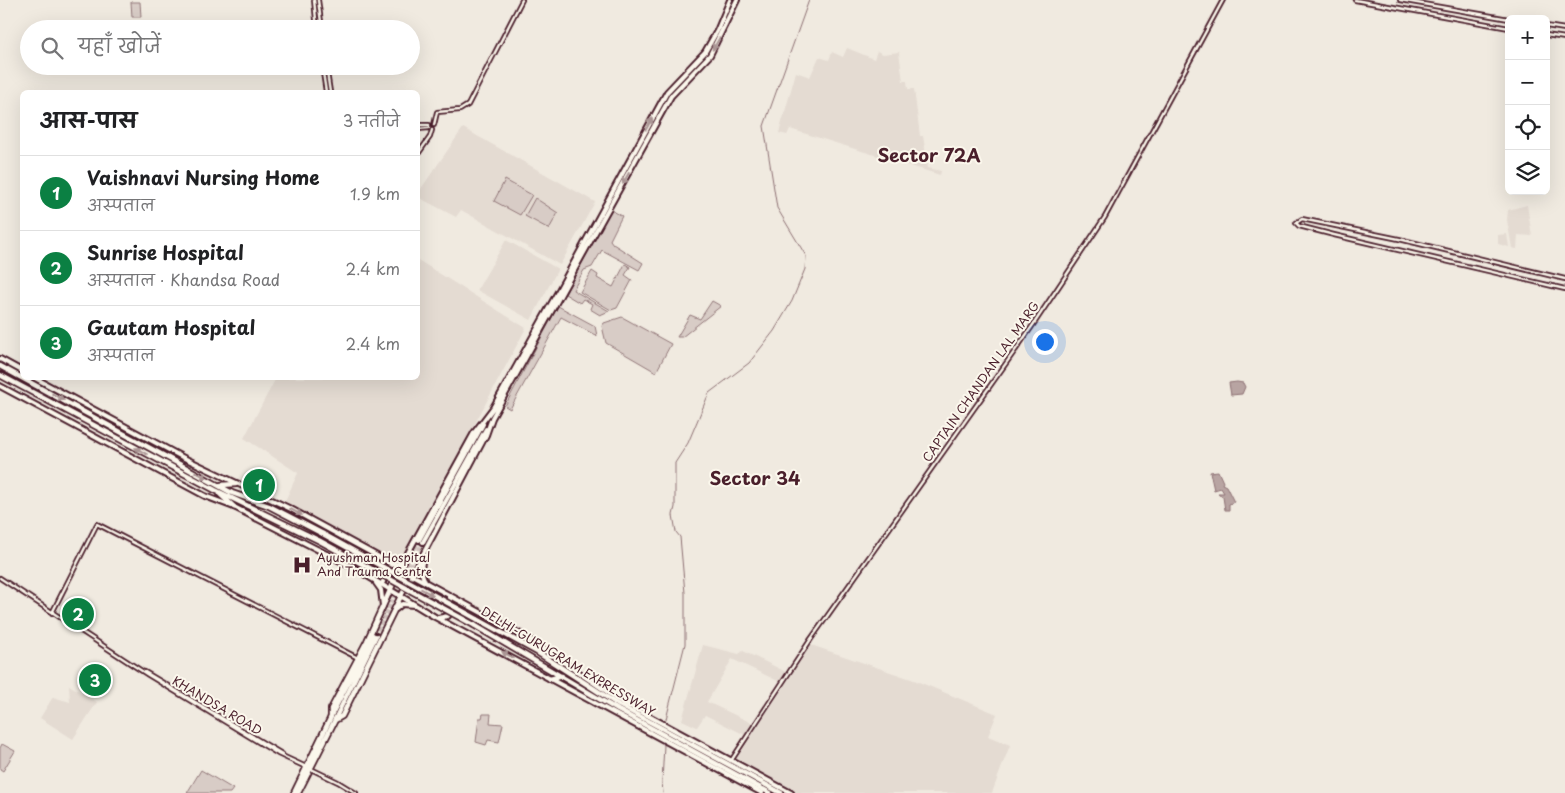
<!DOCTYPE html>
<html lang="hi">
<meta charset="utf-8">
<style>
body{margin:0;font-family:"Playpen Sans","Playpen Sans Deva",sans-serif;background:#f2f2f2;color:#202124}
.controls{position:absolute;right:15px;top:15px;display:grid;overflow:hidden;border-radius:8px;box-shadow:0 5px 20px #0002}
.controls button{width:45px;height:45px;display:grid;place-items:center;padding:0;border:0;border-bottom:1px solid #e0e0e0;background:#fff;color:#202124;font:25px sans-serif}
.you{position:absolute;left:1044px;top:341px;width:18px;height:18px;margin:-12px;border:4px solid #fff;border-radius:50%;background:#1a73e8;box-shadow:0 0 0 8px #1a73e833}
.badge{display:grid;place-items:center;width:32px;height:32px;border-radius:50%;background:#0b8043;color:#fff;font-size:16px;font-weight:700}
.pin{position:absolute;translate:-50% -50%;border:2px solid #fff;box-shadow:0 1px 5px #0006}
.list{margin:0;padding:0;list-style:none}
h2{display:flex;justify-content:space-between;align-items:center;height:65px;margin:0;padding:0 20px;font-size:21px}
h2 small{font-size:16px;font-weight:400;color:#757577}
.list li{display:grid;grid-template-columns:32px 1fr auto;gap:15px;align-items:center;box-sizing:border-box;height:75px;padding:0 20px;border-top:1px solid #e0e0e0}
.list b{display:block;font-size:19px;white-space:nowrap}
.list p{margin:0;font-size:16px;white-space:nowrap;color:#757577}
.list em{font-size:16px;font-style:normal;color:#757577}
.icon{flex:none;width:28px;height:28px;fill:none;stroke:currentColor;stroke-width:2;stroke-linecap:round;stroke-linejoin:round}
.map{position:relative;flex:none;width:1565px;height:793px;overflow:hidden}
.search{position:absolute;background:#fff;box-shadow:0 5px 20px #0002;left:20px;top:20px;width:400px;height:55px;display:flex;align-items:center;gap:12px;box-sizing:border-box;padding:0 18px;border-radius:28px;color:#757577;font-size:19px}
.panel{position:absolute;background:#fff;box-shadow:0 5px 20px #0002;left:20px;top:90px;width:400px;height:290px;border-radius:8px}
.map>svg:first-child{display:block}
.built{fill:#e4dbd2}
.green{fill:#d8ccc6;stroke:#917678}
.water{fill:#b8a4a2;stroke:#8c6f72}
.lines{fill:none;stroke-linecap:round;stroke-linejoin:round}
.stream{stroke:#8c6f72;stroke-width:1}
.major-tunnel{stroke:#cfc1bc;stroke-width:4;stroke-dasharray:4 2;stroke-linecap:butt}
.minor-casing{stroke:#4a1f2b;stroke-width:6}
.major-casing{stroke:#4a1f2b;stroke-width:8}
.highway-casing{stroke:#4a1f2b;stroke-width:8}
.minor{stroke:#fbf7ec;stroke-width:2.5}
.major{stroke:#fbf7ec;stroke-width:4}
.highway{stroke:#fbf7ec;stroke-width:4.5}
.highway-bridge-casing{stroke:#4a1f2b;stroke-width:8;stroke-linecap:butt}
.highway-bridge{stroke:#fbf7ec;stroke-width:4.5}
.oneway{fill:#ab9695}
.labels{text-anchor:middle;stroke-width:4;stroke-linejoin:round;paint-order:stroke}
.street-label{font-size:12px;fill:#4a1f2b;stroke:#fbf7ec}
.poi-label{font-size:12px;fill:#4a1f2b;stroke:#fbf7ec;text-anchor:start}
.district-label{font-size:18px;font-weight:bold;fill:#4a1f2b;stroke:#fbf7ec}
</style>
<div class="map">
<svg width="1565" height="793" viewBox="0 0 1565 793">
<rect width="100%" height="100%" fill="#f0eae0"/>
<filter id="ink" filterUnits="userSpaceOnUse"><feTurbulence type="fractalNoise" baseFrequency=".02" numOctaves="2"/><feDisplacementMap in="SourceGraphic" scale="10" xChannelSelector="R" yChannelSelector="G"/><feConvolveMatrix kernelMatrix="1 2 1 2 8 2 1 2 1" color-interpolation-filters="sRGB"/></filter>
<g filter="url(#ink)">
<path class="built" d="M847 48 874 59 877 51 883 54 899 52 903 81H907L908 89H914L920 136H923L928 168 941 171 940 175 790 129 787 135 779 133 796 72 810 77 819 57 829 60 832 52 843 57Z
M463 128 595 202 560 265 461 210 456 217 418 197V193Z
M1527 205 1532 236 1518 235 1517 249 1512 248 1507 220 1508 210Z
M1507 234 1509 247 1498 244V235Z
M506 240 558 269 531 320 477 290Z
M418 260 526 328 403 558 391 560 285 501 298 473 244 438 276 378H418Z
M703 645 739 654 743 651 786 672 780 682 732 659 707 702 752 723 745 735 705 715 697 727 682 720Z
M811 645 914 680 997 714 988 736 1010 745 992 793H796L736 760Z
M69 685 97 702 73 739 40 718 53 697 70 702Z"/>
<path class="green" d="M131 2H140L141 17H132Z
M505 180 532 195 520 215 494 201Z
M535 198 558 213 549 229 525 216Z
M611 210 622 216 610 240 613 244 643 263 639 270 602 250 592 267 584 270 573 290 609 311 600 315 590 309 592 304 583 299 580 303 565 294Z
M625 264 630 267 625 275 632 280 617 308 611 310 580 292 592 271 598 275 597 278 613 287Z
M712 301 721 306 682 337H677L690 315 700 319Z
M558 306 595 326 597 336 561 317 510 409 505 406Z
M622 317 671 344 656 372 606 343 602 326 604 323Z
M483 714H491L490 723 503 724 499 742 488 740 486 745 476 742 479 718H482Z
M2 744 15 751 3 771 0 769V748Z
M201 770 233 789 230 793H187Z"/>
<path class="water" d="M1237 382 1243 383 1245 387 1242 394 1231 395 1229 383Z
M1218 471 1223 482 1222 484 1226 486 1234 502 1229 504V510H1225L1223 497 1218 493H1224L1221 488 1214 490 1210 472Z"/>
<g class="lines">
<path class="stream" d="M666 719 685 644V593L680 537 676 532 673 515 675 507V463L688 443 709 393 749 363 774 331 792 301 805 269 806 256 777 208 764 126 809 0
M663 793 662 782 664 745"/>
<path class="major-tunnel" d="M373 635 419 540
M376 636 423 542"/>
<g class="minor-casing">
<path id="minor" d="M314 0 317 29
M318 0 322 29
M1355 0 1509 28
M1400 0 1509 19
M1546 26 1565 29
M1546 35 1565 38
M322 66 326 92
M326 66 330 92
M418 125H429
M434 125 437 112 460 110 468 105 522 0
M418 129 429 128
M418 154 430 137 432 130
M1565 279 1399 239 1302 219 1296 223 1299 226 1334 235 1565 289
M0 578 148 675 278 754 306 767
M52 613 97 524 358 658
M145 672 282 754
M731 761 811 639 1031 328 1105 217 1223 0
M311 769 338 782 356 793"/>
</g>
<g class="major-casing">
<path id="major" d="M0 359 22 371
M35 378 182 457 291 509 412 575 526 637 621 701 791 793
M0 386 205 496 234 507 356 569 435 617 762 793
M419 540 483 424
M423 542 486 429
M422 561 421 571 425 582
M393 563 398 564 403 562 474 433 493 408 559 290 667 92 705 52 717 31 730 0
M376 583 381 590 383 606
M382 584 391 564
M401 596 486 435 492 418 671 96 710 55 737 0
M396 609 402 604 414 605
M438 618 448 616 453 608 449 595
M331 716 373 635
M335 719 376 636"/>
</g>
<g class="highway-casing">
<path id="highway" d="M0 366 232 493 269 506 323 534
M0 375 215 490 320 541
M221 485 236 484
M220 494 234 507
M477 619 537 652 619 705 781 793
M474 625 618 710 770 793
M550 679 562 676
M294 793 331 717V709L367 641 403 562
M298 793 335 720 342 716 401 596"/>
</g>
<use href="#minor" class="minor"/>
<use href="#major" class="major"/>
<use href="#highway" class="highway"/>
<g class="highway-bridge-casing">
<path id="highway-bridge" d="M323 534 477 619
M320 541 474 625"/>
</g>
<use href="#highway-bridge" class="highway-bridge"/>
</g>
<defs><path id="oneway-solid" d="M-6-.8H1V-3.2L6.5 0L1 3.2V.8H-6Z" transform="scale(1.25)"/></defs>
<g class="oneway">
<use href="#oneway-solid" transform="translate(716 44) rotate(120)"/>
<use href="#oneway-solid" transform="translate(649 124) rotate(-61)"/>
<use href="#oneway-solid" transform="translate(626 178) rotate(119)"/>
<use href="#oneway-solid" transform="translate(58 397) rotate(29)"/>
<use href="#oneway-solid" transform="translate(141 451) rotate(-152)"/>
<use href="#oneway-solid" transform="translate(201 475) rotate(29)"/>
<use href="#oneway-solid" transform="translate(296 512) rotate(28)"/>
<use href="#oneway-solid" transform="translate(427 592) rotate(29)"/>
<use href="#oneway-solid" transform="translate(508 655) rotate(-152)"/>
</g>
</g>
<defs>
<g id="hospital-bare" transform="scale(1.5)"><path d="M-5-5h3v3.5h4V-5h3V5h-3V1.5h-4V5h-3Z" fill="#4a1f2b" stroke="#fbf7ec" stroke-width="2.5" paint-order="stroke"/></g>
</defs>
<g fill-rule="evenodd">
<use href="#hospital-bare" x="302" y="565"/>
</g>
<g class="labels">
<g class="street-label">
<text transform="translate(981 382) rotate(-55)" y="4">CAPTAIN CHANDAN LAL MARG</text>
<text transform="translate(568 662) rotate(31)" y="4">DELHI-GURUGRAM EXPRESSWAY</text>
<text transform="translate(217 706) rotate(31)" y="4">KHANDSA ROAD</text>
</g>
<g class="poi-label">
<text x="317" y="562">Ayushman Hospital<tspan x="317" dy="14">And Trauma Centre</tspan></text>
</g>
<g class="district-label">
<text x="929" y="162">Sector 72A</text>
<text x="755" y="485">Sector 34</text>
</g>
</g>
</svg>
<div class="controls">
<button>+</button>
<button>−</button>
<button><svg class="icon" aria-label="locate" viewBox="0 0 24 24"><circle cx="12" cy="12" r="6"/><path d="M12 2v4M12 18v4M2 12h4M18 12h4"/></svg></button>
<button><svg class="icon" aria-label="layers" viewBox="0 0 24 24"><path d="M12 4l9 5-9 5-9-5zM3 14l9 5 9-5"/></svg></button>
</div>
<div class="you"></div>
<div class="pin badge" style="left:259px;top:485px">1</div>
<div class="pin badge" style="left:78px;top:614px">2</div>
<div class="pin badge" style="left:95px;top:680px">3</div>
<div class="search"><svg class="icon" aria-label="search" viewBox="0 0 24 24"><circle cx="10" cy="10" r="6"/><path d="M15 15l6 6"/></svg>यहाँ खोजें</div>
<section class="panel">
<h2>आस-पास<small>3 नतीजे</small></h2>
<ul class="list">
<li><span class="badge">1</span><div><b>Vaishnavi Nursing Home</b><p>अस्पताल</p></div><em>1.9 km</em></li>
<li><span class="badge">2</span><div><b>Sunrise Hospital</b><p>अस्पताल · Khandsa Road</p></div><em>2.4 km</em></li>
<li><span class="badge">3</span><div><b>Gautam Hospital</b><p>अस्पताल</p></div><em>2.4 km</em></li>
</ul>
</section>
</div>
